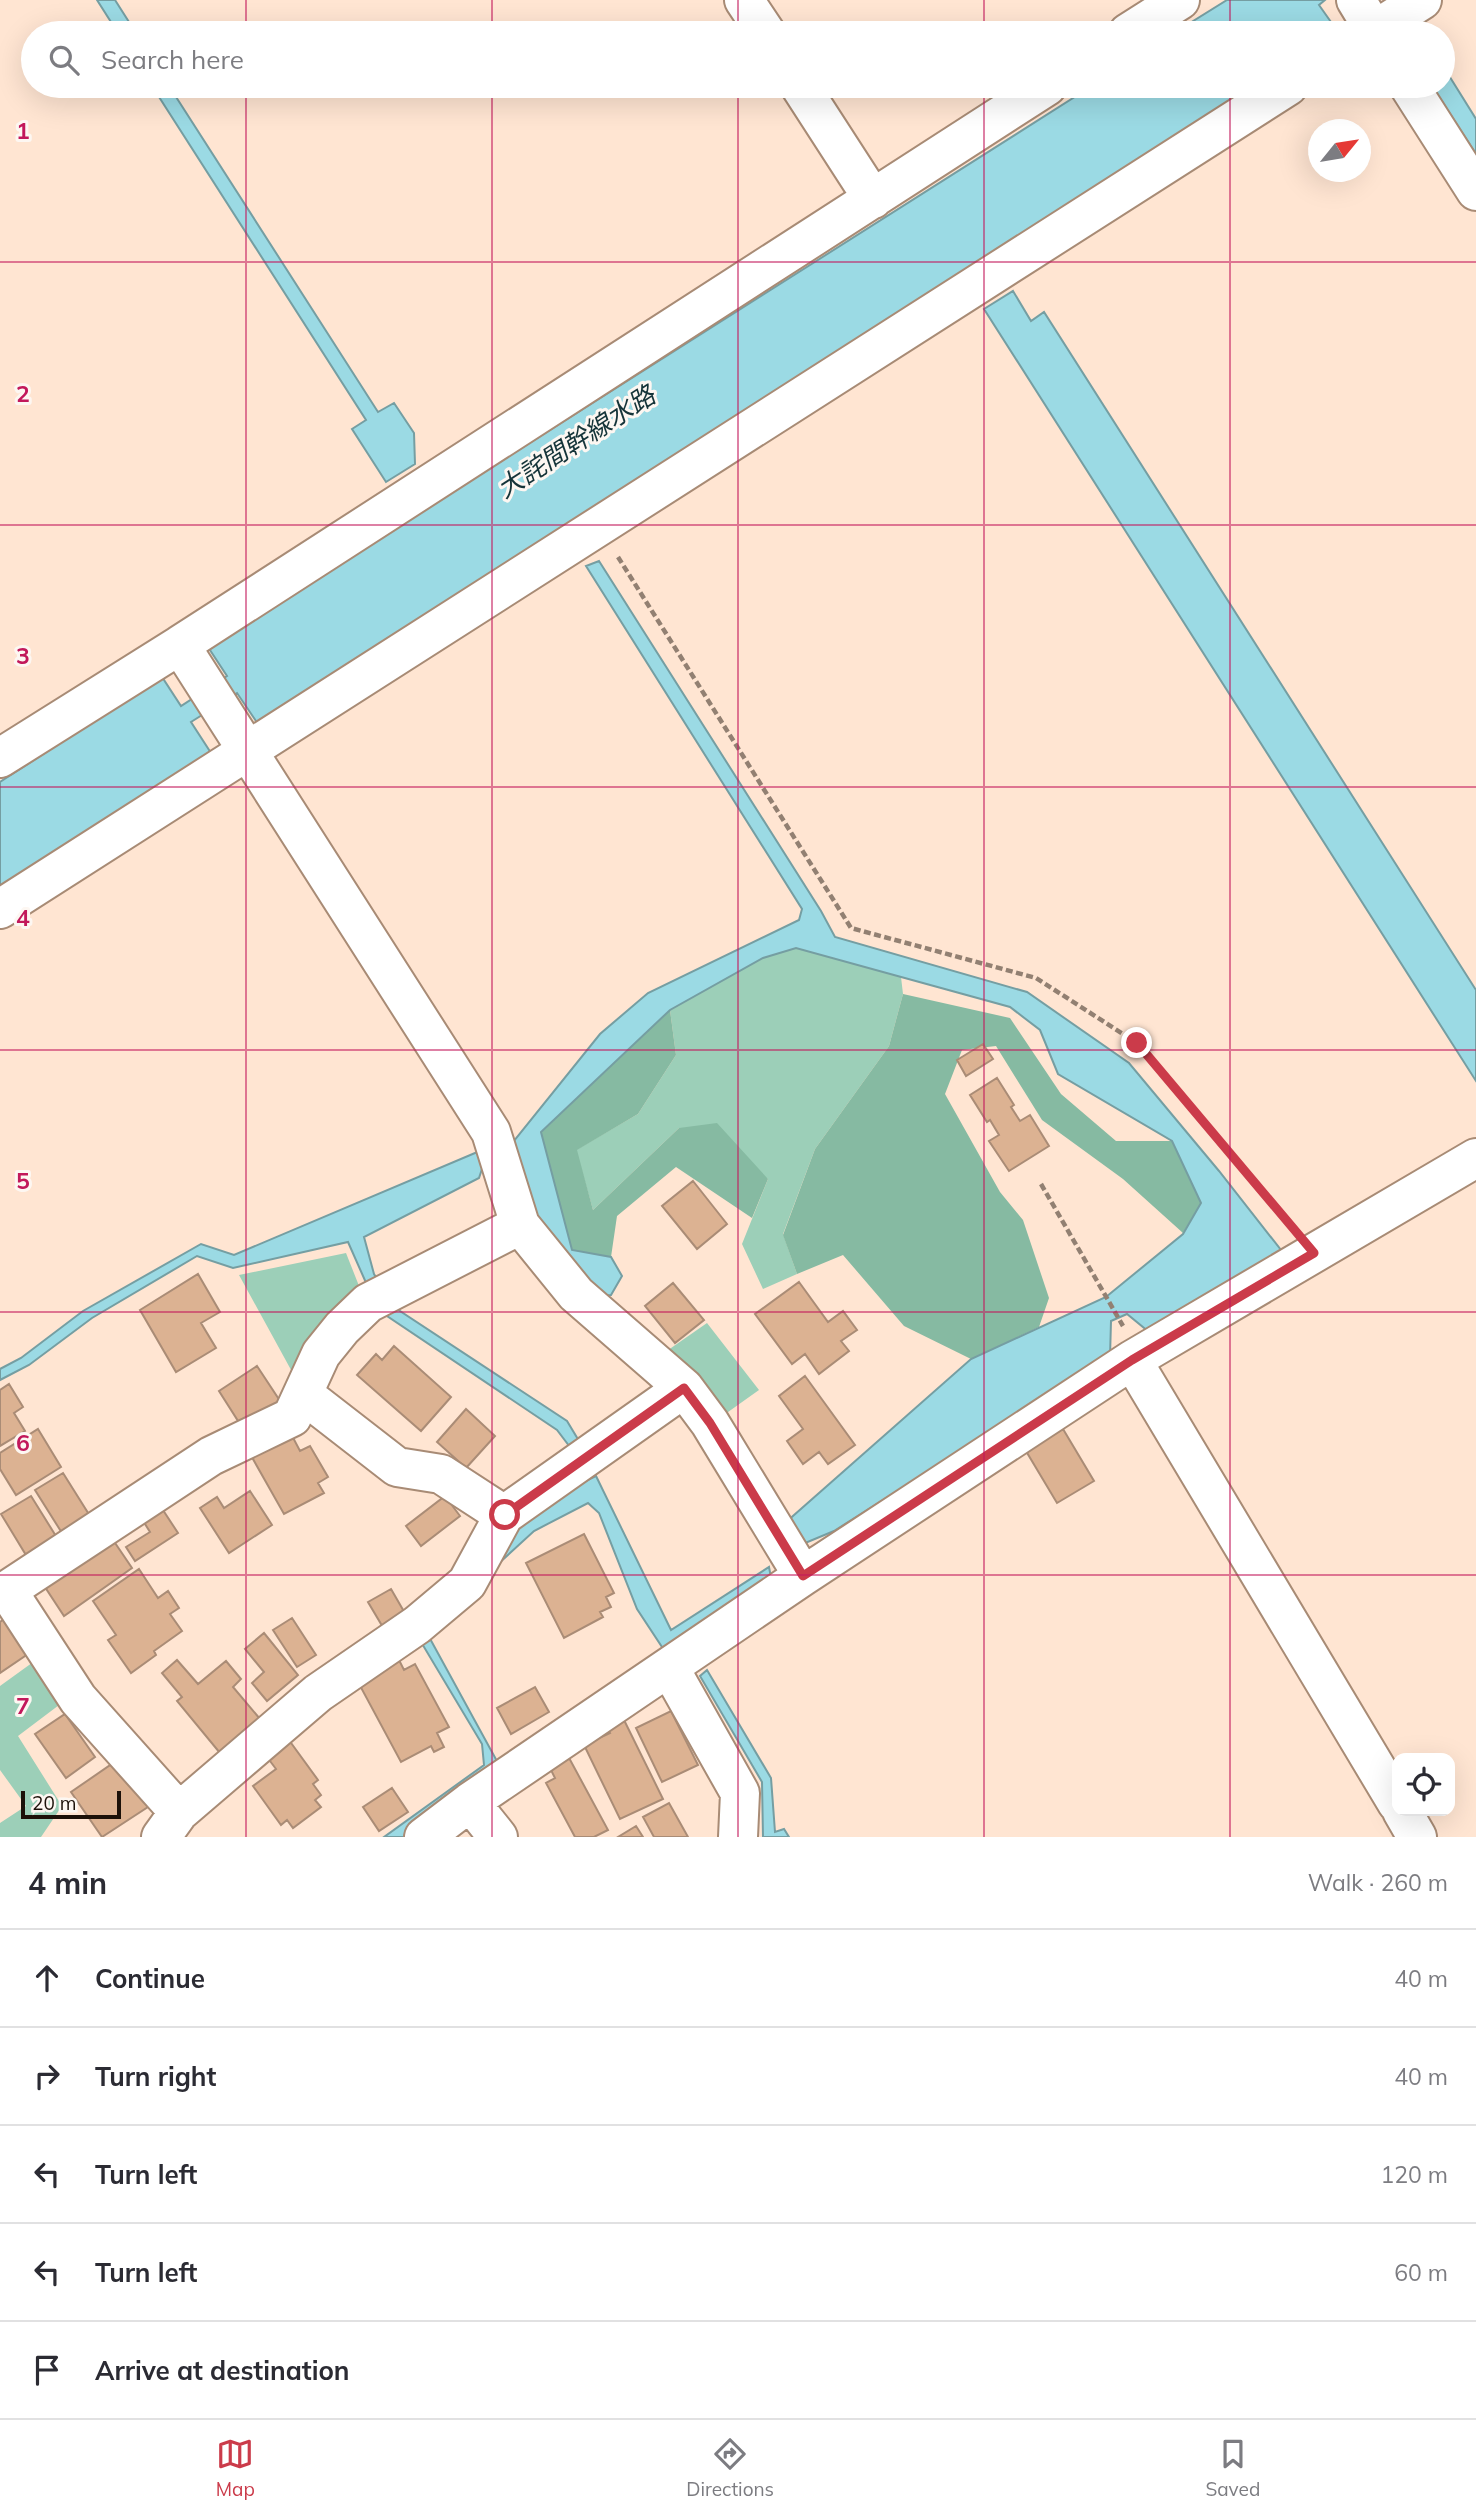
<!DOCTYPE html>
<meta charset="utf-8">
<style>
body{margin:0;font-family:Mulish,"Noto Sans JP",sans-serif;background:#f7f7f7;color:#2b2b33}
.controls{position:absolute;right:21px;bottom:21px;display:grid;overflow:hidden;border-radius:14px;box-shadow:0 7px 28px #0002}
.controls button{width:63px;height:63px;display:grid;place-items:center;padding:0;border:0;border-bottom:2px solid #e1e1e2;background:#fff;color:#2b2b33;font:35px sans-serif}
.compass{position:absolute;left:1308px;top:119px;width:63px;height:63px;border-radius:50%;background:#fff;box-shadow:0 7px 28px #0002;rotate:60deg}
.scale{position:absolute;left:21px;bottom:18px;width:100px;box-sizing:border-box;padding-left:7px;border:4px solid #1c1109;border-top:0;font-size:19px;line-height:24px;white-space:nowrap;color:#1c1109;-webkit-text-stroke:5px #fdf7f2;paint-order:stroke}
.stop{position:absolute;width:21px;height:21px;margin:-16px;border:5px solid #cb3b4a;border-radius:50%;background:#fff}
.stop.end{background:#cb3b4a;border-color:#fff;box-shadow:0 2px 7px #0008}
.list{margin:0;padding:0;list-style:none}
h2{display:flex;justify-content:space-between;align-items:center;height:91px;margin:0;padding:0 28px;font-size:30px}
h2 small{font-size:23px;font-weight:400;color:#7c7c81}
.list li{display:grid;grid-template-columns:46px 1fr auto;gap:21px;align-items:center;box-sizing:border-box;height:98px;padding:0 28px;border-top:2px solid #e1e1e2}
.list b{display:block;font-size:26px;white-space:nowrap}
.list em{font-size:23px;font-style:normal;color:#7c7c81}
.icon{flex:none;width:38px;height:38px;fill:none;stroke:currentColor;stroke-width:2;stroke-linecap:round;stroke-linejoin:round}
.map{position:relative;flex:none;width:1476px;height:1837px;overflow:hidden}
.search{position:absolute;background:#fff;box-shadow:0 7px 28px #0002;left:21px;right:21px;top:21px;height:77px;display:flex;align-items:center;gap:18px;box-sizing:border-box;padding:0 24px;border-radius:38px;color:#7c7c81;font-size:26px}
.sheet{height:581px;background:#fff}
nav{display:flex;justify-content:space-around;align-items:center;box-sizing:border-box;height:98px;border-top:2px solid #e1e1e2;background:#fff;font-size:19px;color:#7c7c81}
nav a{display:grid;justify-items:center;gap:4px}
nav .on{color:#cb3b4a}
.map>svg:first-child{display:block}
.green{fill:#9ccfb8}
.forest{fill:#86baa2}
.water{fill:#9bdae4;stroke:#759ea2;stroke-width:2}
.building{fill:#dcb292;stroke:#aa8c76;stroke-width:2}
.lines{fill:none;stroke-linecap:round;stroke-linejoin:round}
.minor-casing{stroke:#a88b75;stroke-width:42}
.path{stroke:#928072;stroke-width:4.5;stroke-dasharray:7 3.5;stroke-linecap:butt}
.minor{stroke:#fff;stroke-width:38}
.route{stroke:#cb3b4a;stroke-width:9}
.grid{fill:none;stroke:#c2185b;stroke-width:2;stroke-opacity:0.55}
.labels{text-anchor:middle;stroke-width:6;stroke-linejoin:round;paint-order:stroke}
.water-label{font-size:26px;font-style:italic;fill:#153439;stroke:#fdf7f2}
.grid-label{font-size:23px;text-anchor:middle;font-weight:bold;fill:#c2185b;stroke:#fdf7f2;stroke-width:6;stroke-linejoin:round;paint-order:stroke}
</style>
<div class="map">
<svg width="1476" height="1837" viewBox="0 0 1476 1837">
<rect width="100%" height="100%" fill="#ffe5d2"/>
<path class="green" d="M796 948 901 977 903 994 889 1046 815 1149 783 1234 797 1274 763 1289 742 1244 768 1179 679 1128 593 1210 576 1150 638 1114 676 1055 670 1010 763 958Z
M346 1253 363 1296 296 1379 239 1275Z
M707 1323 759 1390 721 1417 661 1355Z
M36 1660 67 1699 18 1736 62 1806 41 1837H0V1823L26 1806 0 1770V1686Z"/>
<path class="forest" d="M903 994 1010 1018 1061 1094 1116 1141H1173L1201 1203 1183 1233 1123 1179 1042 1120 996 1046 962 1050 945 1094 1000 1192 1023 1220 1049 1298 1039 1327 971 1359 904 1326 843 1255 797 1274 783 1235 815 1149 889 1046Z
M670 1010 676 1055 638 1114 577 1150 593 1210 679 1128 717 1123 768 1179 752 1218 676 1167 617 1216 611 1257 572 1251 540 1132Z"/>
<path class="water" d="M97 0H115L136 33H118Z
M1227 0H1325L1319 5 1338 32 1174 33Z
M1443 66 1476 119V154L1432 86H1443Z
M152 86H169L378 412 394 403 414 433 415 464 386 482 352 429 366 420Z
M1092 86H1254L258 724 237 693 191 722 211 753 0 888V782L162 677 181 706 227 676 208 647Z
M1013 291 1031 321 1044 312 1476 990V1081L984 309Z
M599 561 821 911 835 937 1027 992 1129 1063 1219 1171 1281 1250 1149 1332 1127 1314 1111 1321 1110 1357 834 1531 798 1546 785 1523 971 1359 1106 1297 1183 1234 1201 1203 1172 1141 1058 1074 1040 1030 1010 1007 796 948 763 958 670 1010 541 1132 572 1250 611 1257 622 1276 611 1295 594 1296 484 1163 479 1178 364 1237 374 1274 397 1309 567 1421 582 1446 573 1451 557 1430 387 1316 367 1285 348 1242 233 1268 197 1256 92 1318 29 1365 0 1380V1369L21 1358 83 1311 201 1244 234 1255 475 1153 514 1141 600 1034 648 993 799 920 802 909 586 566Z
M596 1476 671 1630 769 1567 772 1583 666 1653 637 1609 599 1513 588 1503 534 1531 497 1565 519 1525 552 1497Z
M428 1635 498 1763 407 1837H384L484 1765 482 1744 421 1642Z
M707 1670 771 1778 775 1832 784 1829 789 1837H763L762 1782 700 1676Z"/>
<path class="building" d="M983 1044 993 1059 966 1076 957 1060Z
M997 1078 1014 1105 1011 1107 1020 1121 1030 1115 1049 1146 1009 1171 989 1141 999 1135 990 1120 987 1122 970 1095Z
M693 1181 727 1224 697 1249 662 1206Z
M198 1274 220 1312 201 1323 216 1348 176 1372 140 1310Z
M799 1282 828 1322 843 1311 857 1330 841 1341 849 1351 819 1374 805 1354 792 1364 755 1314Z
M673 1283 704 1320 675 1343 645 1306Z
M394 1346 451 1397 421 1431 357 1375 376 1354 382 1360Z
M257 1366 284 1407 268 1417 262 1410 240 1424 219 1391Z
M805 1376 855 1445 828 1464 819 1452 803 1464 787 1441 803 1429 779 1396Z
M9 1384 23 1407 14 1413 25 1431 0 1446V1390Z
M466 1409 495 1436 466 1468 437 1442Z
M38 1429 61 1467 16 1495 0 1469V1453Z
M1063 1429 1094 1481 1057 1503 1026 1451Z
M289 1430 300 1451 310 1446 328 1477 318 1483 324 1493 284 1514 249 1452Z
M63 1473 95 1524 67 1541 35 1490Z
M250 1491 272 1525 229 1553 200 1508 217 1497 224 1508Z
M31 1496 59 1541 29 1560 1 1514Z
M445 1496 460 1516 421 1546 406 1526Z
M159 1504 178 1533 135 1561 126 1547 150 1532 140 1516Z
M109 1534 132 1568 64 1616 41 1581Z
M584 1534 614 1593 606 1597 611 1607 600 1612 603 1617 564 1638 526 1563Z
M139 1569 158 1598 168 1591 179 1608 170 1614 182 1631 154 1651 156 1655 131 1673 108 1640 116 1635 93 1601Z
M391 1589 406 1615 384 1629 368 1602Z
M292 1618 316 1655 297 1667 273 1630Z
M4 1619 28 1654 0 1673V1622Z
M264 1633 298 1675 267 1701 252 1683 264 1672 245 1649Z
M177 1660 198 1684 226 1661 241 1679 233 1687 260 1719 220 1753 177 1701 182 1697 162 1673Z
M399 1660 404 1670 415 1664 449 1727 437 1733 444 1747 434 1752 431 1746 401 1762 358 1682Z
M535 1687 549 1712 511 1734 497 1708Z
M671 1711 698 1765 662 1782 636 1728Z
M65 1714 95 1757 66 1778 35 1734Z
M623 1718 663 1799 620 1819 584 1745 610 1733 606 1726Z
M286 1736 318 1780 313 1784 321 1795 315 1800 321 1807 293 1828 287 1820 281 1825 253 1786 276 1769 264 1753Z
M568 1756 608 1830 594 1837H575L546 1783 555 1778 549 1766Z
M119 1759 151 1805 102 1837 71 1792Z
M392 1788 408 1812 379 1831 363 1807Z
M669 1803 688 1837H654L643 1817Z
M636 1826 643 1837H618Z"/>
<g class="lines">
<g class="minor-casing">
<path id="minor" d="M744 0 766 33
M1356 0 1376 33
M1128 33 1180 0
M1370 33 1422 0
M800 86 873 199
M1409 86 1476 191
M180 645 1047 86
M0 758 180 645 491 1132 520 1225 576 1294 684 1388 710 1423 803 1576
M0 909 1288 86
M1132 1360 1397 1803
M303 1394 397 1467 441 1474 504 1515
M7 1590 78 1699 179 1812
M0 1595 211 1456 292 1417 321 1354 342 1328 368 1303 520 1225
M669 1667 740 1793 738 1837
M470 1802 498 1837
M1402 1811 1417 1837
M161 1837 179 1812 318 1693 417 1625 467 1583 504 1515 684 1388
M424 1837 470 1802 803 1576 1132 1360 1476 1158"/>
</g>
<path class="path" d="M618 557 851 928 1036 978 1137 1043 1291 1226
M1041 1184 1123 1326"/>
<use href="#minor" class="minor"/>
</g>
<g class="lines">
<path class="route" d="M505 1515 684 1388 710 1423 803 1576 1132 1360 1314 1253 1137 1043"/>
</g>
<path class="grid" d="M246 0V33M492 0V33M738 0V33M984 0V33M1230 0V33M246 86V1837M492 86V1837M738 86V1837M984 86V1837M1230 86V1837M0 262H1476M0 525H1476M0 787H1476M0 1050H1476M0 1312H1476M0 1575H1476"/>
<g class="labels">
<g class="water-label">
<text transform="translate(576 442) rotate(-33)" y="9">大詫間幹線水路</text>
</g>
</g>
<g class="grid-label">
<text x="23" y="139">1</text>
<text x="23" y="402">2</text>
<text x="23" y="664">3</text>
<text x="23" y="926">4</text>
<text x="23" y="1189">5</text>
<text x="23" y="1451">6</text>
<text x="23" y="1714">7</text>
</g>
</svg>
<div class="controls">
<button><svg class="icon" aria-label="locate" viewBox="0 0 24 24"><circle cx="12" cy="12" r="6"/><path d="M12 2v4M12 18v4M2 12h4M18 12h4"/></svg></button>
</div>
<svg class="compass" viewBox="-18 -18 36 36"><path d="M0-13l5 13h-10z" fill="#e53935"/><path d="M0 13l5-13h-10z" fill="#7c7c81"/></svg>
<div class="scale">20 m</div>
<div class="stop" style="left:505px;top:1515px"></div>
<div class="stop end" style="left:1137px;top:1043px"></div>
<div class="search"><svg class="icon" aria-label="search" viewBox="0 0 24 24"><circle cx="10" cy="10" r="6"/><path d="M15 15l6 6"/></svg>Search here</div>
</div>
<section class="sheet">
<h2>4 min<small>Walk · 260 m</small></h2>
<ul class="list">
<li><svg class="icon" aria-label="ahead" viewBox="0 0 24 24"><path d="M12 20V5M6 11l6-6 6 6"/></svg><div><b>Continue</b></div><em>40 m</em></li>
<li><svg class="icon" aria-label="right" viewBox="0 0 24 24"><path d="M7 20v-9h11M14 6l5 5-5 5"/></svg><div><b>Turn right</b></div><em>40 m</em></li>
<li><svg class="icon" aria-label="left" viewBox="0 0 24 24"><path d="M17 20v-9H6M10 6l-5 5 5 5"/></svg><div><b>Turn left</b></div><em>120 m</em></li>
<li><svg class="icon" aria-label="left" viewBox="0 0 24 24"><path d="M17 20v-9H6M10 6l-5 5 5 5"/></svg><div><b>Turn left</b></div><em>60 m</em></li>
<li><svg class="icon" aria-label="arrive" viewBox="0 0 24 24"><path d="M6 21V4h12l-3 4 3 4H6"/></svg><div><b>Arrive at destination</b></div></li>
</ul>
</section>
<nav>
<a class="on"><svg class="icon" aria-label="map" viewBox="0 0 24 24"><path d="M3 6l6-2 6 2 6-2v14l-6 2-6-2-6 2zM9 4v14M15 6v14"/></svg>Map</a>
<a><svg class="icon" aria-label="directions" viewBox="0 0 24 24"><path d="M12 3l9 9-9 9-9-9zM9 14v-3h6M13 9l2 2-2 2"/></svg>Directions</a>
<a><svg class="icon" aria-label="saved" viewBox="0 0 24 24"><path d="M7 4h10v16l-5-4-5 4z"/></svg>Saved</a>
</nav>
